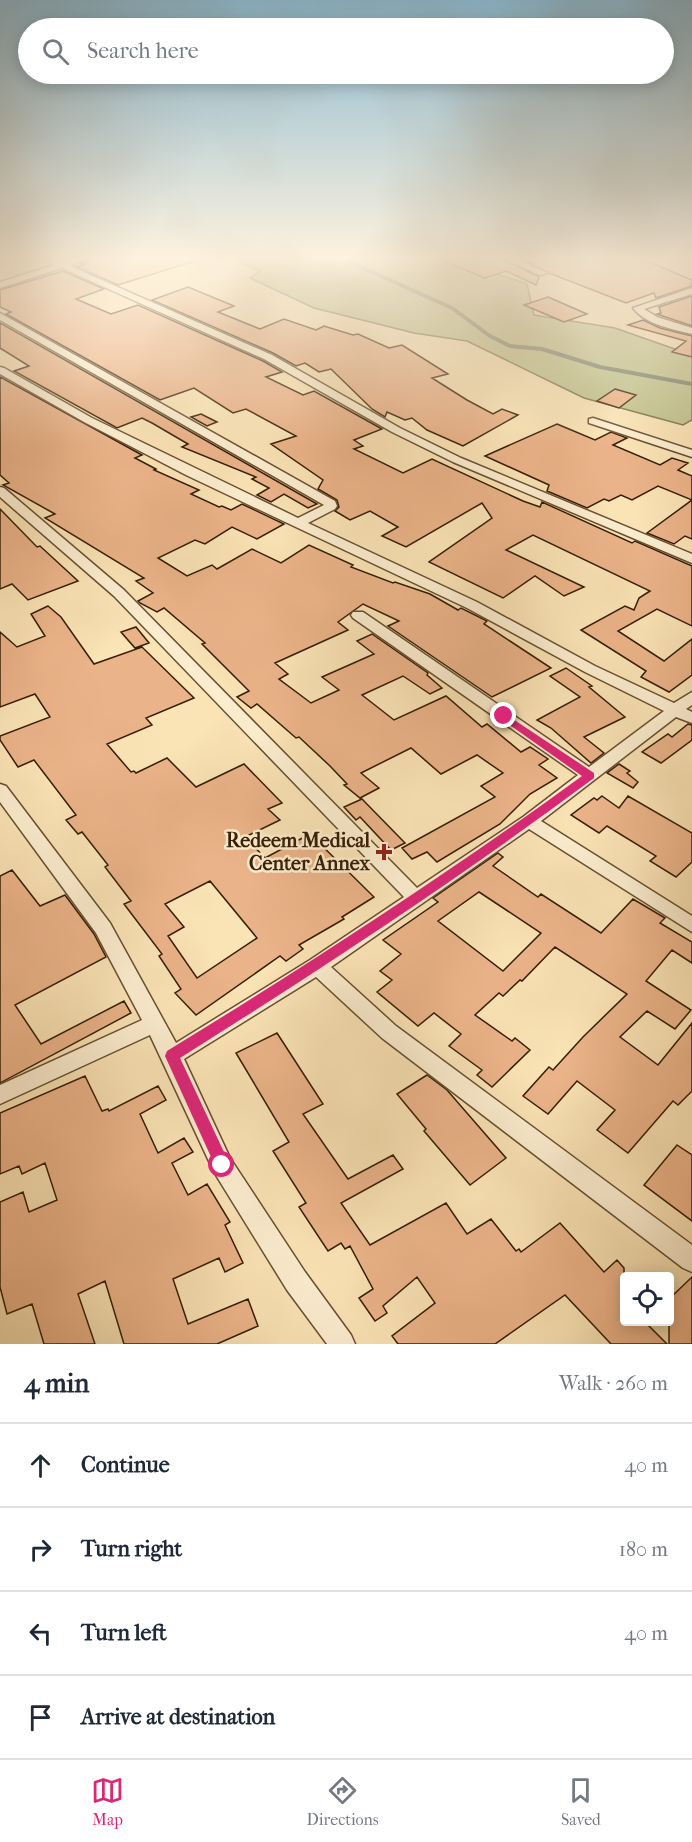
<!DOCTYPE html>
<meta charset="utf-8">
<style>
body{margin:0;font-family:"IM FELL French Canon",serif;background:#f2f2f3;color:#1f2937}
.controls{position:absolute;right:18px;bottom:18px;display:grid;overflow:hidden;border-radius:6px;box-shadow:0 3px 15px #0003}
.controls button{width:54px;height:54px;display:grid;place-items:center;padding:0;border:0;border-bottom:2px solid #e0e1e3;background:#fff;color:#1f2937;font:30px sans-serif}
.stop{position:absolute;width:18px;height:18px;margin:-14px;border:4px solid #db2777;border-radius:50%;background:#fff}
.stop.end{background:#db2777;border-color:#fff;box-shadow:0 2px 6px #0008}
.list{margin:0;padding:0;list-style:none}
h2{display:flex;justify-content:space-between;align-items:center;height:78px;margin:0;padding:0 24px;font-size:26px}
h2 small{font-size:20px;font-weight:400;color:#747a83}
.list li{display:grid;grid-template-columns:39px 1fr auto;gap:18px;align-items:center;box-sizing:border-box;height:84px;padding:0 24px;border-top:2px solid #e0e1e3}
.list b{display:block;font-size:22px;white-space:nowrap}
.list em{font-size:20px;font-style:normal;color:#747a83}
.icon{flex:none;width:33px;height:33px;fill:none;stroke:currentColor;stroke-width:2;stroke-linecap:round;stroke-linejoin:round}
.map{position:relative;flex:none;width:692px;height:1344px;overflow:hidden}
.search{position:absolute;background:#fff;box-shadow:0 3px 15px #0003;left:18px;right:18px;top:18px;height:66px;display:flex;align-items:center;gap:15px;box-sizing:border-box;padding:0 21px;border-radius:33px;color:#747a83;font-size:22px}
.sheet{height:414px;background:#fff}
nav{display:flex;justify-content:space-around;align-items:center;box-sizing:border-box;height:84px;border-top:2px solid #e0e1e3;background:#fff;font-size:16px;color:#747a83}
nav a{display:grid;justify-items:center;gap:3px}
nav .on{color:#db2777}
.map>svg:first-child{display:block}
.green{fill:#bfc38c;stroke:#7a7048;stroke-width:1.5}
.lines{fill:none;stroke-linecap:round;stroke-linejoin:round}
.stream{stroke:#747e69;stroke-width:4}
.building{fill:#ebb389;stroke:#351e03;stroke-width:1.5;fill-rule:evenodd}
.minor-casing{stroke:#664f30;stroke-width:3}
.minor{fill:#fcedcf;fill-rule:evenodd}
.route{fill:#db2777}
.poi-dot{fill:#8f2418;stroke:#fcedcf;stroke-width:2}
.labels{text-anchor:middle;stroke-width:5;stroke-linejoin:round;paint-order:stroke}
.poi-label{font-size:20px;font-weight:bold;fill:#351e03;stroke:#fcedcf;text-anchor:end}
</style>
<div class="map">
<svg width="692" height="1344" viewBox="0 0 692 1344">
<rect width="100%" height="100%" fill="#fae3b5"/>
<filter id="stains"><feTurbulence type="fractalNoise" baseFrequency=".00333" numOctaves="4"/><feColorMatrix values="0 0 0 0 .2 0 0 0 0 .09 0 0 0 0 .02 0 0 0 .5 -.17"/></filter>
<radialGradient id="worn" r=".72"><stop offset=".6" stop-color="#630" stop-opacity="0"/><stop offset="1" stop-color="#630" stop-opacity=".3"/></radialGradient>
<path class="green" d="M230 258H449L527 284 534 315 615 328 692 355V420L683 425 584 398 467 341 414 333 314 308 250 278 260 271Z"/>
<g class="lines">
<path class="stream" d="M341 258 452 308 490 336 510 346 542 349 600 367 692 384"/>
</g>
<path class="building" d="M91 258H195V261L118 285 77 267 84 265 81 264Z
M501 258 539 277 536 285 506 271 485 278 438 259Z
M520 258H640L692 280V286L656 298 654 293 626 303 549 273Z
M63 271 104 289 76 299 111 314 138 305 263 361 282 372 266 377 303 395 314 391 382 429 354 440 363 446 354 449 403 473 432 459 523 501 540 507 542 502 632 543 635 541 692 566V626L657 609 618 631 664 661 692 639V675L669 692 641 677 646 671 581 630 625 606 634 610 639 598 650 591 533 535 506 550 584 587 564 596 535 576 503 598 429 562 492 518 482 503 406 547 382 536 398 527 370 511 350 520 335 511 339 507 337 500 318 489 323 480 271 444 296 436 246 409 233 413 194 388 160 400 6 314 11 312 0 307V290Z
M188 287 234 306 218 312 260 329 284 319 316 330 324 326 353 335 358 334 389 348 402 345 448 374 432 378 467 400 493 414 502 409 518 415 463 446 427 430 412 418 405 420 387 412 385 417 372 409 331 369 319 372 305 363 296 366 273 353 152 300Z
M692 296V326L657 314 661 313 659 307Z
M548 297 587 314 564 322 524 305Z
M643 320 660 328 692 336V357L672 352 686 341 628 325Z
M0 323 317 504 308 508 284 494 271 502 257 495 269 488 252 479 256 477 182 447 188 444 152 423 142 418 117 428 14 371 29 366 0 348Z
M0 377 142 455 135 458 156 469 154 470 199 490 191 494 219 507 222 506 231 510 242 504 284 524 257 539 232 527 205 544 195 540 158 558 187 576 212 565 217 569 252 549 281 563 309 545 353 565 351 567 393 583 395 582 430 594 458 610 461 608 487 621 484 624 551 668 492 697 388 626 399 621 363 604 338 622 348 630 275 663 288 674 279 679 311 703 339 690 322 677 374 654 357 641 372 634 428 673 427 675 442 688 430 694 403 676 362 695 394 720 446 696 482 727 487 724 521 752 530 747 548 759 539 765 557 778 530 794 500 824 437 862 427 852 412 859 402 848 495 797 481 786 503 773 477 755 441 774 411 748 361 773 379 788 360 798 344 785 347 784 330 766 299 737 296 738 257 704 251 708 237 697 249 691 202 644 205 643 164 608 157 612 140 603 138 601 153 593 136 581 144 578 45 518 55 514 3 485 9 483 0 475Z
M615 389 636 395 619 408 597 401Z
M201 414 217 422 207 426 191 417Z
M557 424 595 440 611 432 627 438 613 445 660 465 672 458 688 463 678 470 692 476V500L658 486 632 500 621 495 609 501 604 499 587 508 547 491 549 485 485 456Z
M692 500V539L685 536 674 544 647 533Z
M0 509 37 547 40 546 78 581 28 600 12 584 0 589Z
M48 606 61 617 94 664 142 647 194 698 146 718 152 725 107 744 131 772 134 771 136 773 167 758 196 787 244 764 282 803 268 809 280 820 245 837 265 858 310 834 374 897 342 917 344 919 299 945 303 949 286 961 280 956 196 1015 175 993 181 989 159 956 162 954 124 904 131 901 105 867 108 865 82 832 78 834 66 820 76 815 34 760 18 767 0 740V736L50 717 35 694 0 707V632L17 647 45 636 31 614ZM210 881 257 938 197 978 168 936 184 927 165 904Z
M136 627 149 643 135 648 121 632Z
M566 668 592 686 589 687 625 717 584 737 604 753 591 763 551 728 537 720 580 697 550 676Z
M688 724 692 725V740L661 763 642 752 668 734 672 737Z
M619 764 630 771 627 773 638 782 633 788 607 773Z
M602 796 619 808 628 796 692 833V862L676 877 650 861 656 856 607 826 599 833 571 815 594 798 597 800Z
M362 799 405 843 391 850 360 817 356 820 344 807Z
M498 853 503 857 493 866 538 897 541 894 601 933 633 899 665 918 660 923 692 942V963L672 950 646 981 691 1010 675 1029 647 1011 620 1037 658 1065 692 1023V1091L678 1105 673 1101 628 1153 597 1130 615 1110 577 1081 548 1114 523 1096 549 1067 553 1070 583 1037 627 994 555 947 522 981 520 980 503 996 499 993 475 1015 512 1041 515 1038 530 1050 492 1087 477 1075 482 1070 449 1046 461 1034 434 1013 418 1026 377 992 392 980 380 971 401 954 383 940 438 902 433 898ZM479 892 541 933 503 971 438 921Z
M12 870 40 906 65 895 94 934 106 957 15 1005 41 1044 124 1001 131 1013 0 1083V876Z
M277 1033 323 1104 303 1114 348 1179 393 1155 403 1169 341 1203 370 1245 446 1203 467 1234 491 1219 516 1251 519 1249 521 1252 560 1223 604 1272 617 1260 624 1268V1322H645L667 1344H611L565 1295 495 1344H398L392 1336 435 1303 417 1277 383 1306 387 1313 375 1321 359 1298 373 1289 350 1246 345 1249 341 1243 328 1251 299 1207 306 1203 273 1151 289 1142 236 1053Z
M427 1075 447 1090 506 1158 470 1185 424 1131 426 1129 397 1094Z
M85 1076 102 1111 108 1109 109 1111 158 1086 166 1100 140 1114 158 1153 184 1138 193 1152 172 1163 188 1195 207 1184 230 1222 225 1225 243 1263 225 1272 219 1258 173 1279 188 1324 248 1299 258 1326 217 1344H124L105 1281 78 1294 95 1344H44L32 1304 7 1314 0 1287V1202L23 1192 29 1212 57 1200 45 1163 22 1174 19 1166 0 1174V1113Z
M677 1145 692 1155V1221L644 1185Z
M692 1277V1344H669V1299Z"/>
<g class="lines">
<g class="minor-casing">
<path id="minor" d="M42 258H53L63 262 76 258H89L70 266 272 355 400 428 461 458 692 554V563L453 462 392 432 264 359 62 268 0 288V282L54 265Z
M503 258H515L547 273 540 275Z
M692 288V294L644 309 657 317 692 328V334C673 329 646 325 633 308Z
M0 313 335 501 337 506 335 509 308 523 477 602 595 666 674 703 692 692V705L686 709 692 712V723L676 717 541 821 692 916V932L529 829 331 967 396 1026 692 1245V1272L683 1268 382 1038 316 977 184 1059 230 1158 305 1272 351 1335 355 1344H327L287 1290 214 1172 150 1035 0 1104V1085L142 1020 96 933 0 802V784L6 786 110 923 176 1043 310 960 404 897 114 596 0 497V487L4 488 124 590 417 888 523 817 578 775 353 618 351 615 353 612H363L589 767 664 711 585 672 467 608 186 475 84 422 0 374V367L4 368 92 418 298 518 324 505 0 320Z
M593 418 692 450V457L589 423V419Z"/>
</g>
<use href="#minor" class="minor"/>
</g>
<linearGradient id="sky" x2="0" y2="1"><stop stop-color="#8ab8d0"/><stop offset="0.58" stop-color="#fdf2de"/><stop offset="1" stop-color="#fdf2de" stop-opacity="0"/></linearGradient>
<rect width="692" height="446" fill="url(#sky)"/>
<path class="route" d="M504 713 594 773V778C460 878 321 969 180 1058L230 1165 228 1170 222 1172 217 1170 165 1056 167 1051C309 964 448 874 582 776L500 718 498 716Z"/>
<path class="poi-dot" d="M381 843h6v6h6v6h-6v6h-6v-6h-6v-6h6z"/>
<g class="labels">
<g class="poi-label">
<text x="370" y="847">Redeem Medical<tspan x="370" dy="23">Center Annex</tspan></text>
</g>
</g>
<rect width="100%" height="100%" filter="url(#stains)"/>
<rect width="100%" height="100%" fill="url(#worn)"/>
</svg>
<div class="controls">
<button><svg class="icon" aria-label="locate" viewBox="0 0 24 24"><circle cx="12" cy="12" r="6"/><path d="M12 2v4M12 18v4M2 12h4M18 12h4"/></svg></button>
</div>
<div class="stop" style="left:222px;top:1165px"></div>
<div class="stop end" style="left:504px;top:716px"></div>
<div class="search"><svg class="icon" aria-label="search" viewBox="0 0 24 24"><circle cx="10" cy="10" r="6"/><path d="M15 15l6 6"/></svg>Search here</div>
</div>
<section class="sheet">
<h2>4 min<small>Walk · 260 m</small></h2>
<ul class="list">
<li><svg class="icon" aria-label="ahead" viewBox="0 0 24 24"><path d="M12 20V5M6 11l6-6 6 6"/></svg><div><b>Continue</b></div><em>40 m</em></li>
<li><svg class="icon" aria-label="right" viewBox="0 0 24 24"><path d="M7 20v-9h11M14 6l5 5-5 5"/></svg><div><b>Turn right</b></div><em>180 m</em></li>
<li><svg class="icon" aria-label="left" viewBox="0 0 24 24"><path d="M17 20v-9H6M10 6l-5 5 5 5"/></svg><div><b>Turn left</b></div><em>40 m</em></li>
<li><svg class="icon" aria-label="arrive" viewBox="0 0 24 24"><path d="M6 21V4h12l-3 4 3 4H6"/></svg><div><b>Arrive at destination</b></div></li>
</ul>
</section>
<nav>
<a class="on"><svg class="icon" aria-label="map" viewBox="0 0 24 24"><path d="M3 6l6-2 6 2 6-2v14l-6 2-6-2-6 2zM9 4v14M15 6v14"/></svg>Map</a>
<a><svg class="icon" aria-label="directions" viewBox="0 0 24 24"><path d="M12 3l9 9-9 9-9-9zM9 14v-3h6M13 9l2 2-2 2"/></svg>Directions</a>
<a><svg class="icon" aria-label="saved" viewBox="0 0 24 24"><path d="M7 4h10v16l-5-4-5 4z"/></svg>Saved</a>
</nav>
